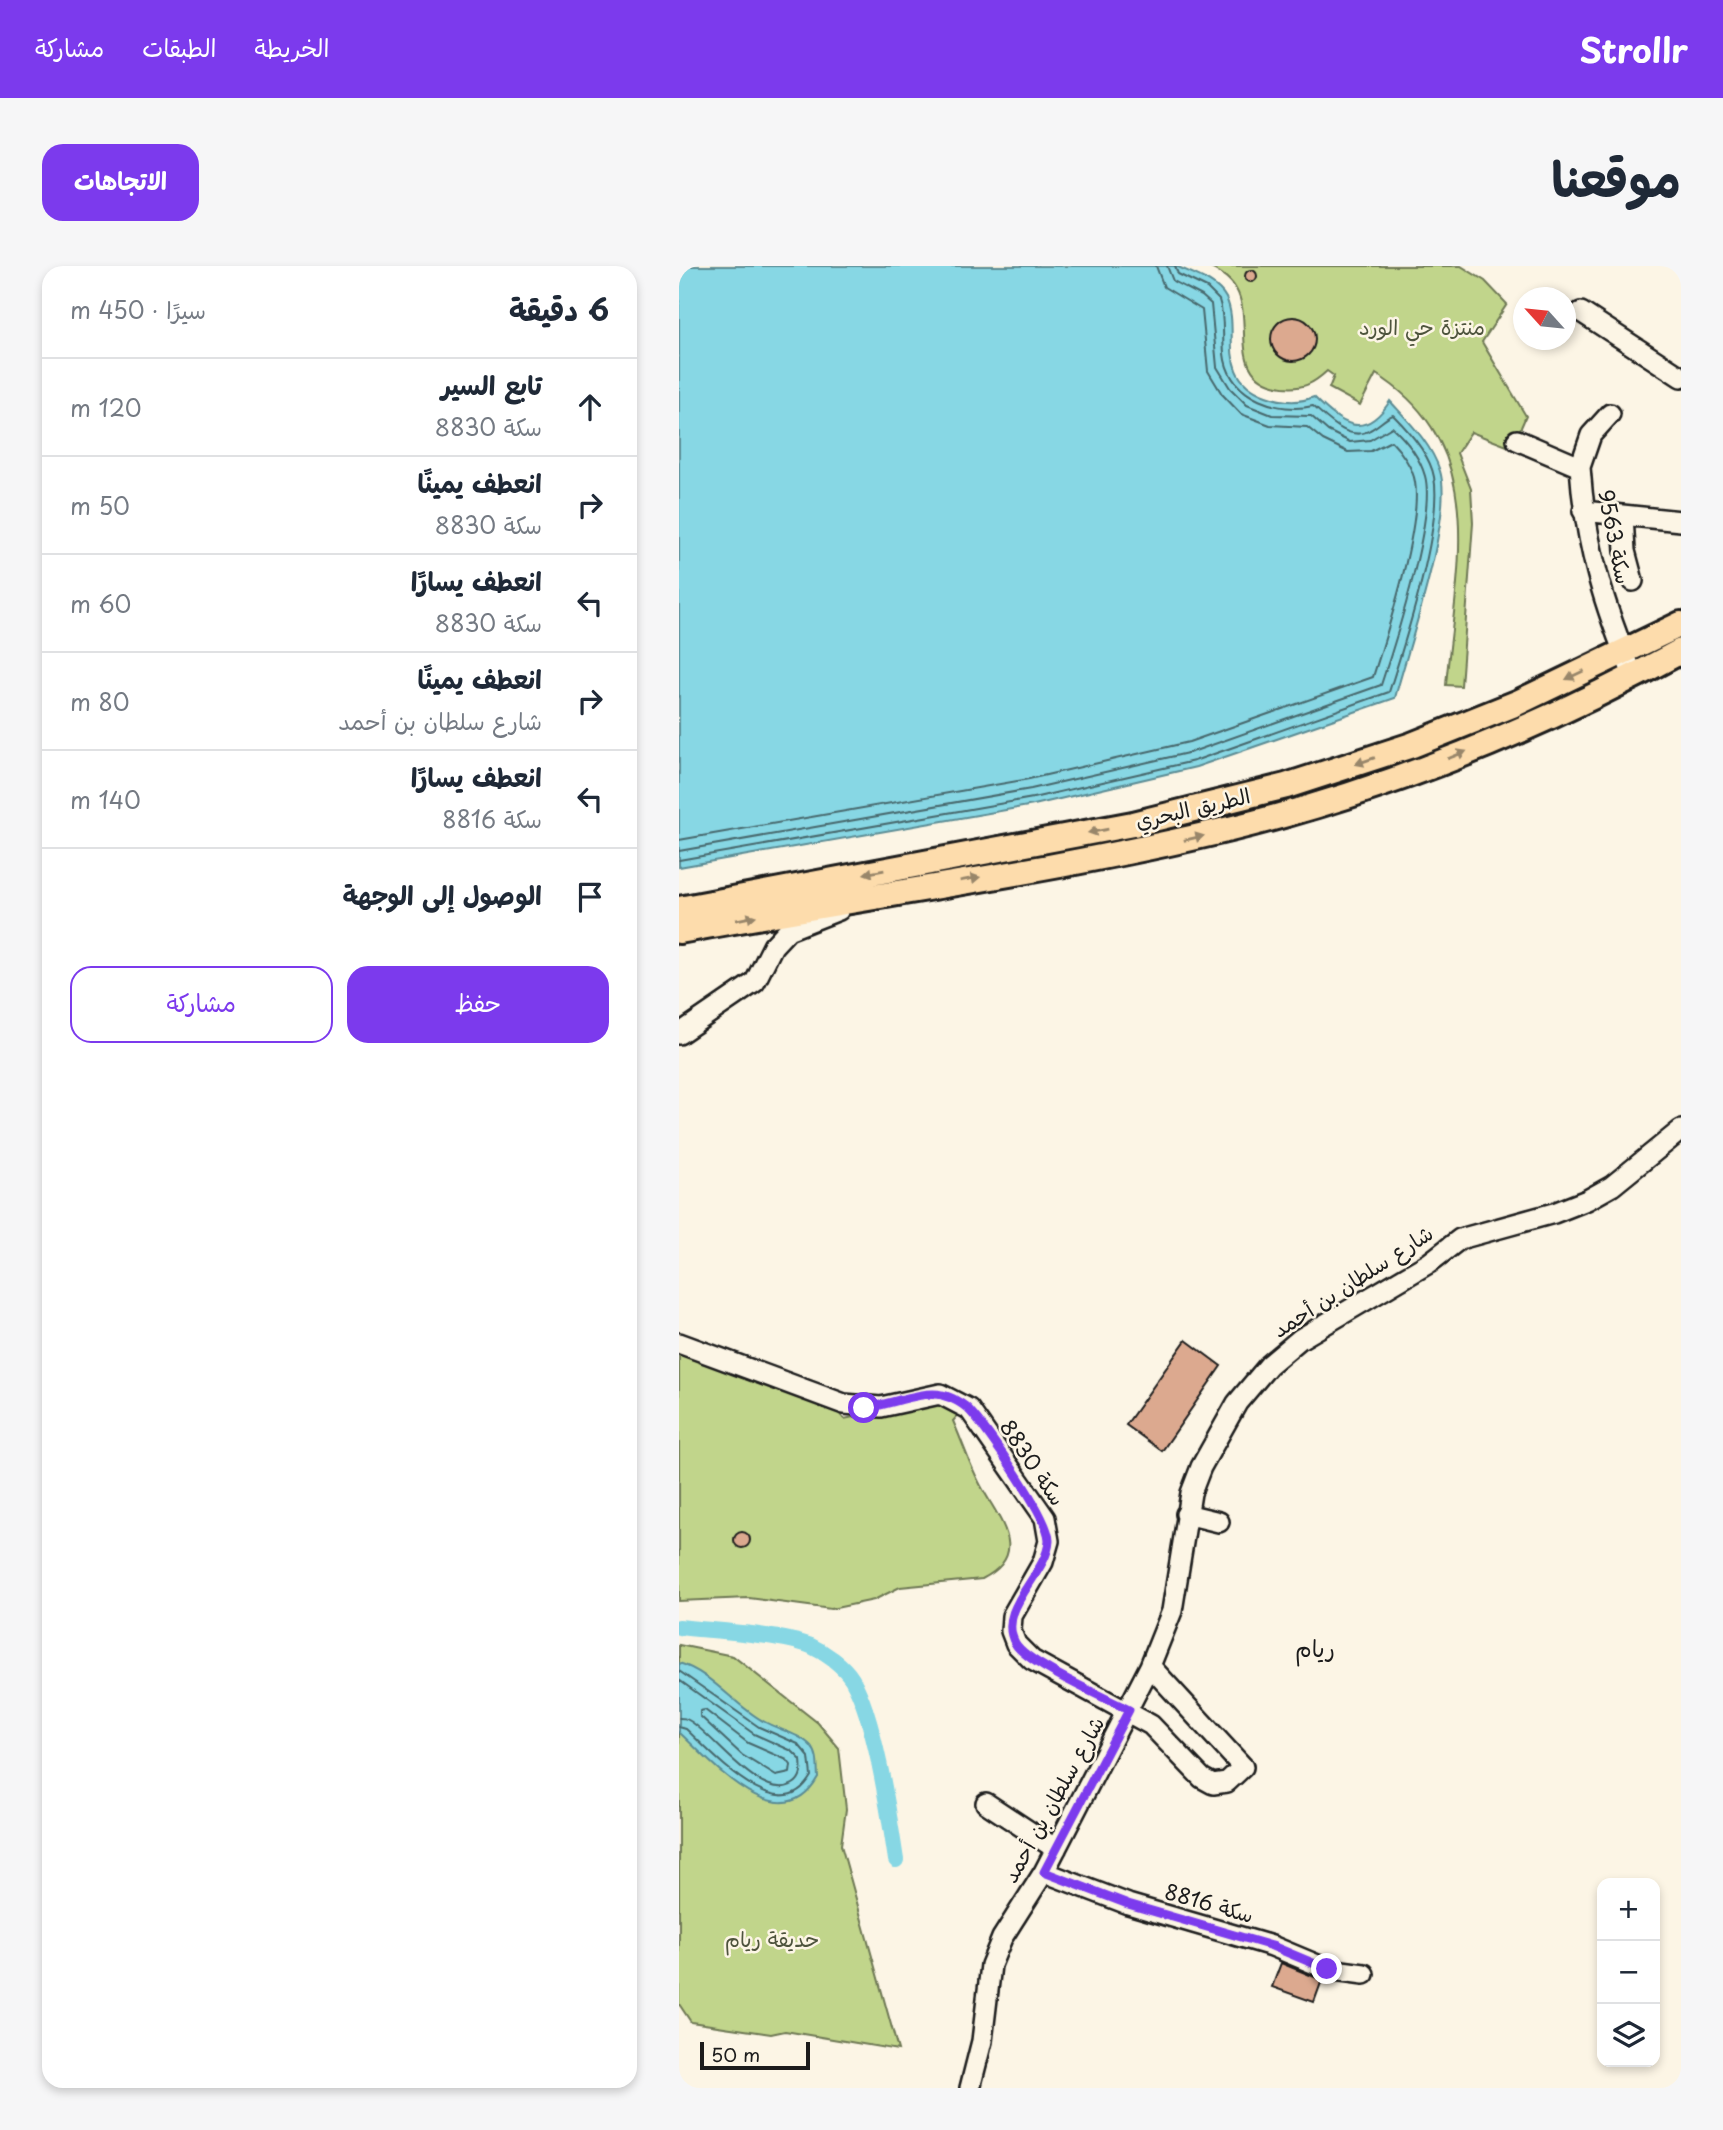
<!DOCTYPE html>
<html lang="ar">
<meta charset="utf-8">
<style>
body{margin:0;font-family:"Playpen Sans","Playpen Sans Arabic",sans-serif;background:#f6f6f7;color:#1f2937;direction:rtl}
.controls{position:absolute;right:21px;bottom:21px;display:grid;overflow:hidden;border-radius:14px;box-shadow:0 4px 10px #0003}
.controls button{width:63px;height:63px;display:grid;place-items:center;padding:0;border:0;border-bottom:2px solid #e0e1e3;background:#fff;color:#1f2937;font:35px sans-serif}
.compass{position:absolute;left:834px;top:21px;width:63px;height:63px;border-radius:50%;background:#fff;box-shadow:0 4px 10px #0003;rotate:297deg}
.scale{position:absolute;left:21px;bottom:18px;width:110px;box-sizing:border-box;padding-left:7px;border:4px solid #1c1c1c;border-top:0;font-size:19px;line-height:24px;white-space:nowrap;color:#1c1c1c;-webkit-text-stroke:5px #fcf5e5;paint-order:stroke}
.stop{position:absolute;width:21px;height:21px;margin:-16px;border:5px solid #7c3aed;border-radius:50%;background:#fff}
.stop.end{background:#7c3aed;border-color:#fff;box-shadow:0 2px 7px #0008}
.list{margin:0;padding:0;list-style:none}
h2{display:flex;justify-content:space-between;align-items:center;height:91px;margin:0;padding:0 28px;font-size:30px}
h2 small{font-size:23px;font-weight:400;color:#747a83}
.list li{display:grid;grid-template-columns:46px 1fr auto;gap:21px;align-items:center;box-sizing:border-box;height:98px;padding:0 28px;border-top:2px solid #e0e1e3}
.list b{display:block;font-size:26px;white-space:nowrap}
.list p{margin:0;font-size:23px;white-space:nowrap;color:#747a83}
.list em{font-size:23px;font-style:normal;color:#747a83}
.actions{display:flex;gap:14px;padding:21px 28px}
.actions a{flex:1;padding:16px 0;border:2px solid #7c3aed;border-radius:21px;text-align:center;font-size:24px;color:#7c3aed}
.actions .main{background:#7c3aed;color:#fff}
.icon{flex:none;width:38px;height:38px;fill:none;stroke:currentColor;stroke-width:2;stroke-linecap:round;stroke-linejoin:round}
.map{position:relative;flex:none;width:1002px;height:1822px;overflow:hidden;direction:ltr;border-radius:21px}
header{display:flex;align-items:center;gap:42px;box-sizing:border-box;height:98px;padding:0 35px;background:#7c3aed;color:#fff}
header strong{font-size:33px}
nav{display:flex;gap:38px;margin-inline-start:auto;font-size:24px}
.intro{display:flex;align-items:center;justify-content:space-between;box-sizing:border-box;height:168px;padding:0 42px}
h1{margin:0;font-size:49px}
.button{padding:18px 32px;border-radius:21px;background:#7c3aed;color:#fff;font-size:24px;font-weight:700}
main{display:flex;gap:42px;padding:0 42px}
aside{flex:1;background:#fff;border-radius:21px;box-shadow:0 4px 10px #0003}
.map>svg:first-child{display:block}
.green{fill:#c1d58b;stroke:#6e7854;stroke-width:2}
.water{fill:#87d7e4;stroke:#5c8c94;stroke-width:2}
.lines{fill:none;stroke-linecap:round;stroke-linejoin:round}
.shore{stroke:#47676c;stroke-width:2}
.canal{stroke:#87d7e4;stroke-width:16}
.building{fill:#dca98f;stroke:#1c1c1c;stroke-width:2}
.minor-casing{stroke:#1c1c1c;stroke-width:24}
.major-casing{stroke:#1c1c1c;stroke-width:30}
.minor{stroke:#fcf5e5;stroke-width:19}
.major{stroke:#fddcac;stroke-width:24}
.oneway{fill:#98866b}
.route{stroke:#7c3aed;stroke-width:9}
.labels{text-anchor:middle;stroke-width:5;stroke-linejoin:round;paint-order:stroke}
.park-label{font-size:21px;fill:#4e543d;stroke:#fcf5e5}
.street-label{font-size:21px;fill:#1c1c1c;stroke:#fcf5e5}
.neighbourhood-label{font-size:23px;fill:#1c1c1c;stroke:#fcf5e5}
</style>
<header>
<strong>Strollr</strong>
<nav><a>الخريطة</a><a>الطبقات</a><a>مشاركة</a></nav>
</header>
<div class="intro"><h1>موقعنا</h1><a class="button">الاتجاهات</a></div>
<main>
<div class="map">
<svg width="1002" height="1822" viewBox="0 0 1002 1822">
<rect width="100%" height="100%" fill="#fcf5e5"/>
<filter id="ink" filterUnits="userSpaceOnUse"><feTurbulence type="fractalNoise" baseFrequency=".0143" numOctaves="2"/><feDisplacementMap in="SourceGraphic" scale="14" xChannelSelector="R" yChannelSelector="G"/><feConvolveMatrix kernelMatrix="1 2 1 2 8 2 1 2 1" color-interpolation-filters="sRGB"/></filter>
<g filter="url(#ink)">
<path class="green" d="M528 0H782L806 15 828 38 803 76 847 150 833 182 792 166 778 187 792 223 794 257 782 420 767 419C777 305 813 180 697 108L681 139 650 122 655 110 648 105C634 118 624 123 604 121 546 113 576 56 557 23 551 12 539 5 528 0Z
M0 1083 155 1142 165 1153 260 1135 281 1147 274 1155C283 1175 290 1197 300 1216 317 1251 355 1287 303 1313L221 1321 195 1334 152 1343 70 1332 0 1335Z
M0 1379 54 1390 139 1457 160 1482 167 1543 162 1579 219 1784 106 1765 92 1768 12 1756 0 1738Z"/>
<path class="water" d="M0 0H497C514 8 538 15 547 32 563 65 534 110 587 130 603 136 620 137 635 131 663 159 685 175 711 135 730 156 752 177 761 205 775 250 729 382 716 432L517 501 355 539 0 601Z
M0 1397C33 1407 55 1439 84 1455 99 1464 120 1467 132 1480 140 1489 138 1500 139 1511 102 1577 32 1496 0 1466Z"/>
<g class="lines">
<path class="shore" d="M0 574 350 513 510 476 694 411C708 367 743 259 736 216 734 202 722 185 712 175L692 185 669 186 644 174 628 161 591 159 562 148 543 128 529 105 523 44 485 21 477 0
M0 585 352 523 513 486 702 419C716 377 757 249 746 210 741 192 727 174 713 161L691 174 671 176 649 165 632 150 593 149 568 139 551 122 538 101 532 38 523 30 494 15 488 0
M0 594 354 532 515 495 710 426C726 376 764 259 755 211 751 188 730 165 714 149 706 152 699 160 691 164 670 177 648 152 634 140 600 148 554 132 546 94 542 74 547 53 540 34L528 22 499 8 496 0
M0 1405 80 1461 119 1478 130 1491 132 1510C101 1565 34 1488 7 1463L0 1461
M0 1414 75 1468 113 1485 122 1494C123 1503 123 1513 114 1518 82 1537 34 1468 11 1455 6 1452 5 1452 0 1452
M26 1444 69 1477 108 1494 112 1499 111 1507 97 1510 63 1489 21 1450V1445Z"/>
<path class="canal" d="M0 1361C35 1365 101 1368 132 1380 147 1387 164 1399 173 1413 196 1452 210 1548 217 1594"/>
</g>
<path class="building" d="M566 10a6 6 0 1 1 12 0a6 6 0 1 1-12 0Z
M592 73a22 22 0 1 1 44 0a22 22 0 1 1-44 0Z
M507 1074 542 1100 483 1185 447 1159Z
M55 1274a8 8 0 1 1 16 0a8 8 0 1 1-16 0Z
M602 1697 643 1714 635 1736 593 1721Z"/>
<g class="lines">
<g class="minor-casing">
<path id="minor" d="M902 46 1002 111
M838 174 901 201C906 278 925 341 955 411
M901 201 912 169 931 148
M904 245 1002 255
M944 250 946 285 954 315
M0 768 76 716 94 680 109 664 160 644
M0 1077 165 1138 202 1141 261 1128 290 1143 366 1252 370 1275 364 1296 333 1350 332 1365 337 1378 353 1394 472 1459 523 1512 534 1518 548 1516 564 1501 471 1400
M507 1248 540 1256
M307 1537 377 1583
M365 1606 449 1638 593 1680 648 1703 685 1708
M291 1822 303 1775 312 1699 323 1672 365 1606 471 1400 493 1345 512 1227 522 1201 558 1137 590 1099 621 1073 750 997 781 973 875 947 908 934 933 920 1002 864"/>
</g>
<g class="major-casing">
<path id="major" d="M0 643 454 558 607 520 733 479 838 437 1002 358
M0 665C183 630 370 607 551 563 707 525 861 462 1002 385"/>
</g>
<use href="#minor" class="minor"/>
<use href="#major" class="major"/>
</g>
<defs><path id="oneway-solid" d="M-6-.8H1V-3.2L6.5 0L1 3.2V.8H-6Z" transform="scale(1.75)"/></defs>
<g class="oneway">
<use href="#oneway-solid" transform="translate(896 409) rotate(154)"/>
<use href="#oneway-solid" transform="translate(778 489) rotate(-22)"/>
<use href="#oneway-solid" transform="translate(686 495) rotate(161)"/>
<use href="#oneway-solid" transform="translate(419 565) rotate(170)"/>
<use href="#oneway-solid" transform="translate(515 572) rotate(-13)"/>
<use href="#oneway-solid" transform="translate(195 606) rotate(170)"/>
<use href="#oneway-solid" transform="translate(291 613) rotate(-10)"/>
<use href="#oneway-solid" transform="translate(67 652) rotate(-11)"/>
</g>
</g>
<g class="lines" filter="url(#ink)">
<path class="route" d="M185 1142C207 1140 243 1124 263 1129 272 1131 285 1138 291 1145 308 1163 371 1253 370 1275 368 1309 317 1342 336 1377 348 1398 425 1431 450 1444L365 1606 449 1638 593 1680 648 1703"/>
</g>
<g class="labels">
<g class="park-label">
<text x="743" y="69">منتزة حي الورد</text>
<text x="93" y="1681">حديقة ريام</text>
</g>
<g class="street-label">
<text transform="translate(935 271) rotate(79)" y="7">سكة 9563</text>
<text transform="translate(514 543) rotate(-13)" y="7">الطريق البحري</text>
<text transform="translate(674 1016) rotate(-33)" y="7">شارع سلطان بن أحمد</text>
<text transform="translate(353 1197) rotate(56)" y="7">سكة 8830</text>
<text transform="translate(375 1534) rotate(-61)" y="7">شارع سلطان بن أحمد</text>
<text transform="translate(530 1638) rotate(16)" y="7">سكة 8816</text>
</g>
<g class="neighbourhood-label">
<text x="636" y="1391">ريام</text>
</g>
</g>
</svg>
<div class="controls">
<button>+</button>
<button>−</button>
<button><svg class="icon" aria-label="layers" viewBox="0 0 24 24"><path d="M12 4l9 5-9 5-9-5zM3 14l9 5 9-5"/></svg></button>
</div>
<svg class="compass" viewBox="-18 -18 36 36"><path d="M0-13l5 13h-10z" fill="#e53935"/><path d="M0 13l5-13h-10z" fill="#747a83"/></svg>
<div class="scale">50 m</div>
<div class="stop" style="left:185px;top:1142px"></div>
<div class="stop end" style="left:648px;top:1703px"></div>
</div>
<aside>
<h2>6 دقيقة<small>سيرًا · 450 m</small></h2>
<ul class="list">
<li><svg class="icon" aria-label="ahead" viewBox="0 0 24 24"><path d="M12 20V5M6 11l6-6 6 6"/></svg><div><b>تابع السير</b><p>سكة 8830</p></div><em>120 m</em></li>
<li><svg class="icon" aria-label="right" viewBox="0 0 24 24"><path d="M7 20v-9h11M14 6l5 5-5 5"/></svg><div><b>انعطف يمينًا</b><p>سكة 8830</p></div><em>50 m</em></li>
<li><svg class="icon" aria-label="left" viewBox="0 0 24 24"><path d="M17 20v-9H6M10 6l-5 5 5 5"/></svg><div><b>انعطف يسارًا</b><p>سكة 8830</p></div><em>60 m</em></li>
<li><svg class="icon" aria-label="right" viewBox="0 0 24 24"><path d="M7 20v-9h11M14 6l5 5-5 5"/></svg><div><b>انعطف يمينًا</b><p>شارع سلطان بن أحمد</p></div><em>80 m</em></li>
<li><svg class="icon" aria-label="left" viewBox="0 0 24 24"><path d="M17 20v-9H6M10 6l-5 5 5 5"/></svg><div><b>انعطف يسارًا</b><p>سكة 8816</p></div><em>140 m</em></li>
<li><svg class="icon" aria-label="arrive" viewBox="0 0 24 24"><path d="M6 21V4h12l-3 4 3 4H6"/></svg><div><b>الوصول إلى الوجهة</b></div></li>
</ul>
<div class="actions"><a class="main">حفظ</a><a>مشاركة</a></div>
</aside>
</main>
